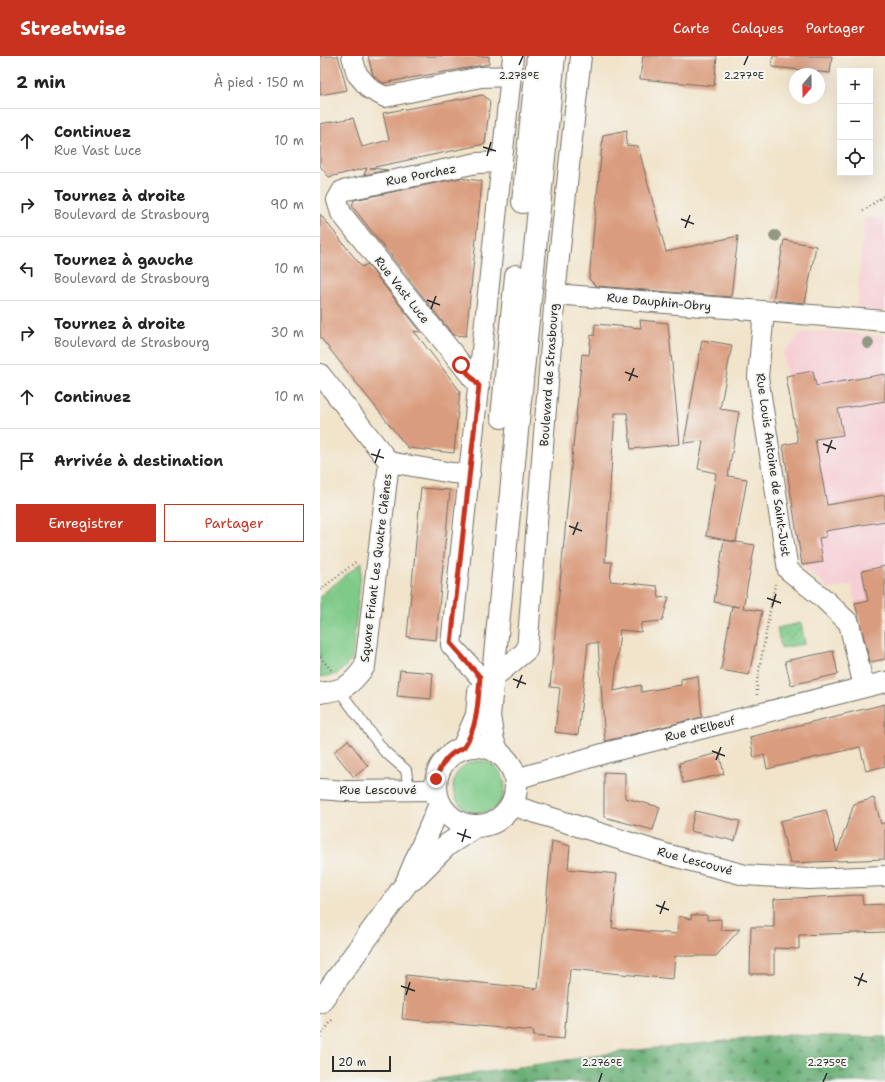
<!DOCTYPE html>
<html lang="fr">
<meta charset="utf-8">
<style>
body{margin:0;font-family:"Shantell Sans",sans-serif;background:#f6f6f6;color:#222}
.controls{position:absolute;right:12px;top:12px;display:grid;overflow:hidden;border-radius:0px;box-shadow:0 4px 16px #0002}
.controls button{width:36px;height:36px;display:grid;place-items:center;padding:0;border:0;border-bottom:1px solid #e0e0e0;background:#fff;color:#222;font:20px sans-serif}
.compass{position:absolute;left:469px;top:12px;width:36px;height:36px;border-radius:50%;background:#fff;box-shadow:0 4px 16px #0002;rotate:200deg}
.scale{position:absolute;left:12px;bottom:10px;width:59px;box-sizing:border-box;padding-left:4px;border:2px solid #2b2b2b;border-top:0;font-size:11px;line-height:14px;white-space:nowrap;color:#2b2b2b;-webkit-text-stroke:3px #f6f6f2;paint-order:stroke}
.stop{position:absolute;width:12px;height:12px;margin:-9px;border:3px solid #c8321e;border-radius:50%;background:#fff}
.stop.end{background:#c8321e;border-color:#fff;box-shadow:0 1px 4px #0008}
.list{margin:0;padding:0;list-style:none}
h2{display:flex;justify-content:space-between;align-items:center;height:52px;margin:0;padding:0 16px;font-size:17px}
h2 small{font-size:13px;font-weight:400;color:#767676}
.list li{display:grid;grid-template-columns:26px 1fr auto;gap:12px;align-items:center;box-sizing:border-box;height:64px;padding:0 16px;border-top:1px solid #e0e0e0}
.list b{display:block;font-size:15px;white-space:nowrap}
.list p{margin:0;font-size:13px;white-space:nowrap;color:#767676}
.list em{font-size:13px;font-style:normal;color:#767676}
.actions{display:flex;gap:8px;padding:12px 16px}
.actions a{flex:1;padding:9px 0;border:1px solid #c8321e;border-radius:0px;text-align:center;font-size:14px;color:#c8321e}
.actions .main{background:#c8321e;color:#fff}
.icon{flex:none;width:22px;height:22px;fill:none;stroke:currentColor;stroke-width:2;stroke-linecap:round;stroke-linejoin:round}
.map{position:relative;flex:none;width:565px;height:1026px;overflow:hidden}
header{display:flex;align-items:center;gap:24px;box-sizing:border-box;height:56px;padding:0 20px;background:#c8321e;color:#fff}
header strong{font-size:19px}
nav{display:flex;gap:22px;margin-inline-start:auto;font-size:14px}
main{display:flex}
aside{flex:1;background:#fff}
.map>svg:first-child{display:block}
.built{fill:#f6cfd6}
.grass{fill:#7fca88;stroke:#557a5a}
.forest{fill:url(#forest-firs);stroke:#496c50}
.park{fill:url(#park-dots);stroke:#557a5a}
.building{fill:#da9c7e}
.lines{fill:none;stroke-linecap:round;stroke-linejoin:round}
.lane-casing{stroke:#706c63;stroke-width:12}
.street-casing{stroke:#706c63;stroke-width:22}
.secondary-casing{stroke:#706c63;stroke-width:24}
.path{stroke:#706c63;stroke-width:2.5;stroke-dasharray:1 3;stroke-linecap:butt}
.lane{stroke:#fff;stroke-width:10}
.street{stroke:#fff;stroke-width:20}
.secondary{stroke:#fff;stroke-width:22}
.tree{fill:#929982}
.route{stroke:#c8321e;stroke-width:5}
.ticks{fill:none;stroke:#2b2b2b;stroke-width:1.5}
.labels{text-anchor:middle;stroke-width:4;stroke-linejoin:round;paint-order:stroke}
.street-label{font-size:12px;fill:#2b2b2b;stroke:#f6f6f2}
.ticks-label{font-size:10px;text-anchor:middle;fill:#2b2b2b;stroke:#f6f6f2;stroke-width:4;stroke-linejoin:round;paint-order:stroke}
</style>
<header>
<strong>Streetwise</strong>
<nav><a>Carte</a><a>Calques</a><a>Partager</a></nav>
</header>
<main>
<aside>
<h2>2 min<small>À pied · 150 m</small></h2>
<ul class="list">
<li><svg class="icon" aria-label="ahead" viewBox="0 0 24 24"><path d="M12 20V5M6 11l6-6 6 6"/></svg><div><b>Continuez</b><p>Rue Vast Luce</p></div><em>10 m</em></li>
<li><svg class="icon" aria-label="right" viewBox="0 0 24 24"><path d="M7 20v-9h11M14 6l5 5-5 5"/></svg><div><b>Tournez à droite</b><p>Boulevard de Strasbourg</p></div><em>90 m</em></li>
<li><svg class="icon" aria-label="left" viewBox="0 0 24 24"><path d="M17 20v-9H6M10 6l-5 5 5 5"/></svg><div><b>Tournez à gauche</b><p>Boulevard de Strasbourg</p></div><em>10 m</em></li>
<li><svg class="icon" aria-label="right" viewBox="0 0 24 24"><path d="M7 20v-9h11M14 6l5 5-5 5"/></svg><div><b>Tournez à droite</b><p>Boulevard de Strasbourg</p></div><em>30 m</em></li>
<li><svg class="icon" aria-label="ahead" viewBox="0 0 24 24"><path d="M12 20V5M6 11l6-6 6 6"/></svg><div><b>Continuez</b></div><em>10 m</em></li>
<li><svg class="icon" aria-label="arrive" viewBox="0 0 24 24"><path d="M6 21V4h12l-3 4 3 4H6"/></svg><div><b>Arrivée à destination</b></div></li>
</ul>
<div class="actions"><a class="main">Enregistrer</a><a>Partager</a></div>
</aside>
<div class="map">
<svg width="565" height="1026" viewBox="0 0 565 1026">
<defs>
<pattern id="forest-firs" width="22" height="20" patternUnits="userSpaceOnUse"><rect width="22" height="20" fill="#67ae74"/><path d="M5 1l3.5 6h-7zM16 11l3.5 6h-7z" fill="#558e5f"/></pattern>
<pattern id="park-dots" width="8" height="8" patternUnits="userSpaceOnUse"><rect width="8" height="8" fill="#7fca88"/><path d="M2 2h.1M6 6h.1" fill="none" stroke="#68a46f" stroke-width="1.8" stroke-linecap="round"/></pattern>
</defs>
<rect width="100%" height="100%" fill="#f6f6f2"/>
<filter id="ink" filterUnits="userSpaceOnUse"><feTurbulence type="fractalNoise" baseFrequency=".025" numOctaves="2"/><feDisplacementMap in="SourceGraphic" scale="8" xChannelSelector="R" yChannelSelector="G"/><feConvolveMatrix kernelMatrix="1 2 1 2 8 2 1 2 1" color-interpolation-filters="sRGB"/></filter>
<filter id="wash" filterUnits="userSpaceOnUse"><feTurbulence type="fractalNoise" baseFrequency=".012" numOctaves="4" result="noise"/><feDisplacementMap in="SourceGraphic" scale="16" xChannelSelector="R" yChannelSelector="G"/><feGaussianBlur stdDeviation="0.9" result="paint"/><feColorMatrix in="noise" values="0 0 0 0 0 0 0 0 0 0 0 0 0 0 0 0 0 1.4 0 .05"/><feComposite in="paint" operator="in"/></filter>
<g filter="url(#wash)">
<rect width="100%" height="100%" fill="#f1e4cb"/>
<path class="built" d="M544 162H565V255L537 253Z
M498 275 565 280V510L542 515 548 545 535 547 532 529 510 533 482 509 475 475 480 474 479 468 475 469 463 389 478 386 463 299 477 281 486 276Z"/>
<path class="grass" d="M42 506 32 604 18 618 0 621V540Z
M133 731a26 26 0 1 1 52 0a26 26 0 1 1-52 0Z"/>
<path class="forest" d="M463 979 565 981V1026H98L307 995Z"/>
<path class="park" d="M481 567 485 588 461 592 457 572Z"/>
<g id="blocks">
<path class="building" d="M0 0H18L27 34 0 39Z
M48 0H169V8L63 27 53 19Z
M323 0H397L394 30 320 23Z
M453 0H512L510 17 452 11Z
M163 39 170 45 165 88 50 112 68 114 44 119 47 112 9 121 0 110V68L33 62 42 91 69 84 63 57Z
M307 74 306 89 318 90 346 196 418 180 411 241 276 230 269 223 283 79Z
M140 122 162 125 146 280 133 279 32 150 34 144Z
M0 158 42 211 47 208 101 276 94 275 140 335 134 397 88 392 0 281Z
M464 184 496 190 485 247 453 244Z
M320 264 348 267 360 388 311 393 307 357H295L285 506H292L290 525 337 530 339 542 349 541 342 565 321 567V576L300 574 294 635 321 629V636L361 629V623L378 620 382 661 285 685 278 587H268L258 679 235 676 240 632 230 631 262 298 269 299 271 279 274 280 275 268 321 272Z
M382 284 412 289 400 353 419 356 408 420 427 423 416 486 386 480 396 417 378 413 383 385 364 387Z
M493 315 496 330 565 318V345L518 353 523 379 495 383 507 449 565 439V465L506 475V481L499 482 503 506 482 509 463 389 478 386 466 320Z
M101 432 130 434 116 584 87 581Z
M404 484 435 489 423 552 442 555 429 619 401 614 412 550 419 551 394 546Z
M565 510V603L550 606 535 547 548 545 542 515Z
M513 595 518 618 471 629 465 605Z
M80 614 113 617 111 643 77 640Z
M565 648V710L546 715 540 691 447 713 444 699 434 702 430 681Z
M28 684 48 710 34 721 14 696Z
M399 697 404 718 363 727 359 707Z
M284 716 305 717V742L340 751 333 774 284 761Z
M554 742 561 768 565 766V803L470 807 460 765 506 754 517 796 534 748Z
M375 755 420 765 415 785 370 775Z
M232 785 250 790 248 813 297 818 292 872 357 878 359 860 371 863V859H387V864L401 863V874L420 873 396 900H355L353 923 250 913 244 983 213 980 214 975 82 963 86 919 218 933Z
M542 839 543 849 565 848V876L479 879V893L454 892V918H430L431 871H454V843Z"/>
</g>
</g>
<g filter="url(#ink)">
<use href="#blocks" fill-opacity="0" stroke="#706c63" stroke-width="1"/>
<g class="lines">
<g class="lane-casing">
<path id="lane" d="M19 634 64 695 86 714 89 735"/>
</g>
<g class="street-casing">
<path id="street" d="M32 0 37 18 50 33 65 41 161 21 191 20
M235 238 565 265
M444 255 438 321 468 514 503 542 529 567 544 631
M0 318 69 406 132 417 150 418
M159 330 21 157 17 144 22 135 157 107 181 106
M160 621 131 589 193 0
M173 622 207 594 235 238 261 0
M0 637C24 634 31 630 45 610L69 406
M196 723 289 696 565 626
M0 733 25 735 116 734
M191 749 349 799 425 819 489 823 565 820"/>
</g>
<g class="secondary-casing">
<path id="secondary" d="M203 146 218 0
M182 361 196 220
M116 730a40 40 0 1 1 80 0a40 40 0 1 1-80 0Z
M143 692 157 659 159 636
M178 696 173 685 169 660 234 0
M93 823 127 789 156 770
M0 946 86 828 120 748"/>
</g>
<path class="path" d="M543 155 565 139
M0 534 37 505
M0 601 12 615
M437 639V625L455 528
M0 981 12 964"/>
<use href="#lane" class="lane"/>
<use href="#street" class="street"/>
<use href="#secondary" class="secondary"/>
</g>
<g class="tree">
<circle cx="455" cy="180" r="6"/>
<circle cx="548" cy="287" r="6"/>
</g>
</g>
<g class="lines" filter="url(#ink)">
<path class="route" d="M116 723C120 712 124 703 133 697 136 695 141 694 144 691 158 671 158 644 160 621L131 588 159 330 141 309"/>
</g>
<path class="ticks" d="M199 9 203 0M424 9 428 0M163 91 176 95M167 100 171 86M361 163 374 168M365 172 370 159M107 244 120 249M111 253 116 240M305 316 318 321M309 325 314 312M503 388 516 393M507 397 512 384M51 398 64 402M55 407 60 393M249 470 262 475M253 479 258 466M447 542 461 547M452 551 456 538M193 623 206 628M197 632 202 619M392 695 405 700M396 704 401 691M137 777 151 782M142 786 146 773M336 849 349 854M340 858 345 845M534 921 547 926M81 930 95 935M538 930 543 917M86 939 90 926M279 1026 282 1017M503 1026 507 1017"/>
<g class="labels">
<g class="street-label">
<text transform="translate(101 119) rotate(-11)" y="4">Rue Porchez</text>
<text transform="translate(82 234) rotate(52)" y="4">Rue Vast Luce</text>
<text transform="translate(339 246) rotate(5)" y="4">Rue Dauphin-Obry</text>
<text transform="translate(229 319) rotate(-86)" y="4">Boulevard de Strasbourg</text>
<text transform="translate(453 409) rotate(82)" y="4">Rue Louis Antoine de Saint-Just</text>
<text transform="translate(56 512) rotate(-83)" y="4">Square Friant Les Quatre Chênes</text>
<text transform="translate(380 673) rotate(-14)" y="4">Rue d'Elbeuf</text>
<text x="58" y="738">Rue Lescouvé</text>
<text transform="translate(375 805) rotate(15)" y="4">Rue Lescouvé</text>
</g>
</g>
<g class="ticks-label">
<text x="424" y="23">2.277°E</text>
<text x="199" y="23">2.278°E</text>
<text x="282" y="1010">2.276°E</text>
<text x="507" y="1010">2.275°E</text>
</g>
</svg>
<div class="controls">
<button>+</button>
<button>−</button>
<button><svg class="icon" aria-label="locate" viewBox="0 0 24 24"><circle cx="12" cy="12" r="6"/><path d="M12 2v4M12 18v4M2 12h4M18 12h4"/></svg></button>
</div>
<svg class="compass" viewBox="-18 -18 36 36"><path d="M0-13l5 13h-10z" fill="#e53935"/><path d="M0 13l5-13h-10z" fill="#767676"/></svg>
<div class="scale">20 m</div>
<div class="stop" style="left:141px;top:309px"></div>
<div class="stop end" style="left:116px;top:723px"></div>
</div>
</main>
